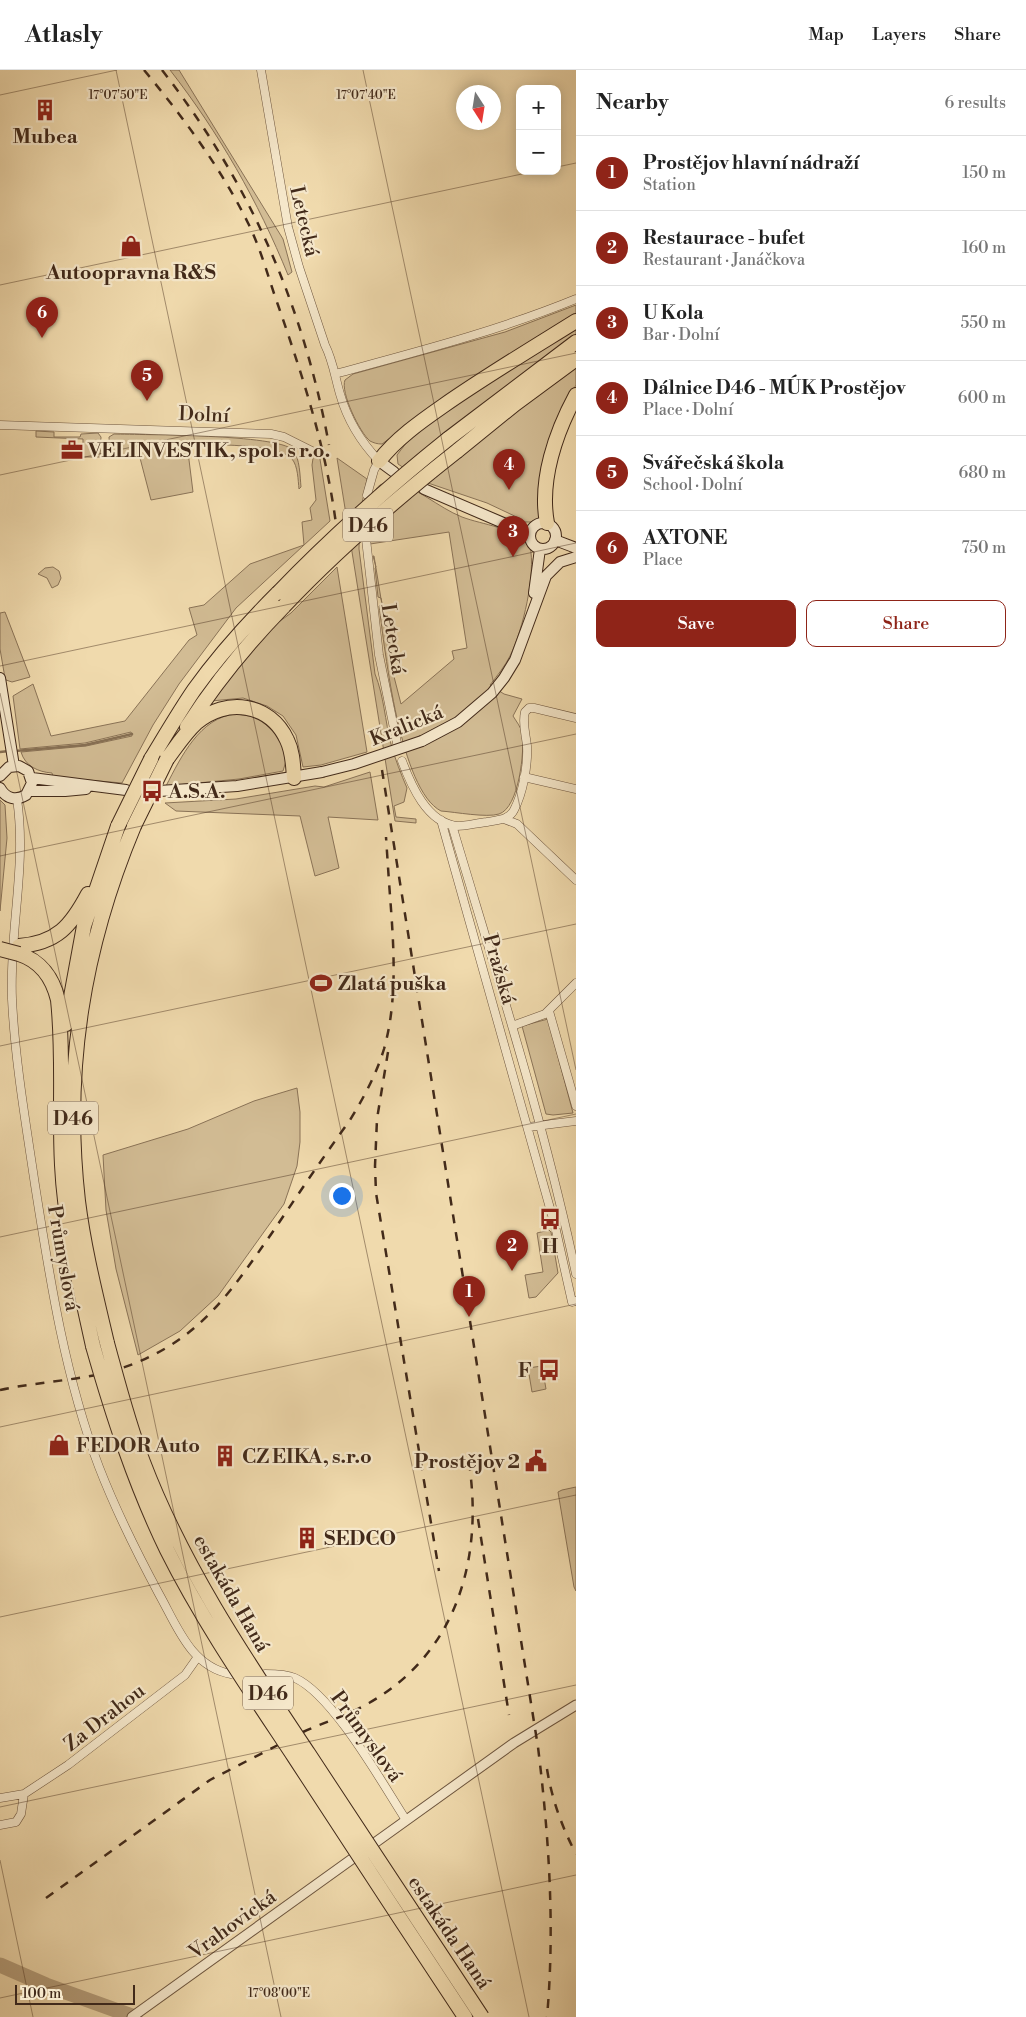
<!DOCTYPE html>
<meta charset="utf-8">
<style>
body{margin:0;font-family:"Libre Bodoni",serif;background:#f6f6f6;color:#222}
.controls{position:absolute;right:15px;top:15px;display:grid;overflow:hidden;border-radius:10px;box-shadow:0 2px 12px #0003}
.controls button{width:45px;height:45px;display:grid;place-items:center;padding:0;border:0;border-bottom:1px solid #e0e0e0;background:#fff;color:#222;font:25px sans-serif}
.compass{position:absolute;left:456px;top:15px;width:45px;height:45px;border-radius:50%;background:#fff;box-shadow:0 2px 12px #0003;rotate:168deg}
.scale{position:absolute;left:15px;bottom:12px;width:120px;box-sizing:border-box;padding-left:5px;border:2px solid #422a1a;border-top:0;font-size:14px;line-height:18px;white-space:nowrap;color:#422a1a;-webkit-text-stroke:4px #f5e7ca;paint-order:stroke}
.you{position:absolute;left:341px;top:1125px;width:18px;height:18px;margin:-12px;border:4px solid #fff;border-radius:50%;background:#1a73e8;box-shadow:0 0 0 8px #1a73e833}
.badge{display:grid;place-items:center;width:32px;height:32px;border-radius:50%;background:#8f2418;color:#fff;font-size:16px;font-weight:700}
.pin{position:absolute;translate:-50% -41px;filter:drop-shadow(0 1px 2px #0008)}
.pin::after{content:'';position:absolute;top:26px;width:18px;height:15px;background:inherit;clip-path:polygon(0 0,100% 0,50% 100%)}
.list{margin:0;padding:0;list-style:none}
h2{display:flex;justify-content:space-between;align-items:center;height:65px;margin:0;padding:0 20px;font-size:21px}
h2 small{font-size:16px;font-weight:400;color:#767676}
.list li{display:grid;grid-template-columns:32px 1fr auto;gap:15px;align-items:center;box-sizing:border-box;height:75px;padding:0 20px;border-top:1px solid #e0e0e0}
.list b{display:block;font-size:19px;white-space:nowrap}
.list p{margin:0;font-size:16px;white-space:nowrap;color:#767676}
.list em{font-size:16px;font-style:normal;color:#767676}
.actions{display:flex;gap:10px;padding:15px 20px}
.actions a{flex:1;padding:11px 0;border:1px solid #8f2418;border-radius:10px;text-align:center;font-size:18px;color:#8f2418}
.actions .main{background:#8f2418;color:#fff}
.map{position:relative;flex:none;width:576px;height:1947px;overflow:hidden}
header{display:flex;align-items:center;gap:30px;box-sizing:border-box;height:70px;padding:0 25px;background:#fff;border-bottom:1px solid #e0e0e0}
header strong{font-size:24px}
nav{display:flex;gap:28px;margin-inline-start:auto;font-size:18px}
main{display:flex}
aside{flex:1;background:#fff}
.map>svg:first-child{display:block}
.green{fill:#d2bc94;stroke:#8a7357}
.lines{fill:none;stroke-linecap:round;stroke-linejoin:round}
.stream{stroke:#877054;stroke-width:2.5}
.river{stroke:#b59e7b;stroke-width:15}
.minor-casing{stroke:#6e563f;stroke-width:9}
.tertiary-casing{stroke:#6e563f;stroke-width:11}
.secondary-casing{stroke:#422a1a;stroke-width:12}
.motorway-casing{stroke:#422a1a;stroke-width:16}
.minor{stroke:#f5e7ca;stroke-width:8}
.tertiary{stroke:#f5e7ca;stroke-width:9}
.secondary{stroke:#f5e7ca;stroke-width:10}
.motorway{stroke:#f0daad;stroke-width:14}
.rail{stroke:#422a1a;stroke-width:2.5;stroke-dasharray:9 9;stroke-linecap:butt}
.secondary-bridge-casing{stroke:#422a1a;stroke-width:12;stroke-linecap:butt}
.motorway-bridge-casing{stroke:#422a1a;stroke-width:16;stroke-linecap:butt}
.secondary-bridge{stroke:#f5e7ca;stroke-width:10}
.motorway-bridge{stroke:#f0daad;stroke-width:14}
.ticks{fill:none;stroke:#422a1a;stroke-width:1;stroke-opacity:0.45}
.labels{text-anchor:middle;stroke-width:4.5;stroke-linejoin:round;paint-order:stroke}
.shield{fill:#f5e7ca;stroke:#78634f;stroke-width:1}
.shield-label{font-size:19px;font-weight:bold;fill:#422a1a}
.poi-label{font-size:20px;font-weight:bold;fill:#422a1a;stroke:#f5e7ca;text-anchor:start}
.street-label{font-size:20px;fill:#422a1a;stroke:#f5e7ca}
.ticks-label{font-size:12px;text-anchor:middle;fill:#422a1a;stroke:#f5e7ca;stroke-width:4.5;stroke-linejoin:round;paint-order:stroke}
</style>
<header>
<strong>Atlasly</strong>
<nav><a>Map</a><a>Layers</a><a>Share</a></nav>
</header>
<main>
<div class="map">
<svg width="576" height="1947" viewBox="0 0 576 1947">
<rect width="100%" height="100%" fill="#f0daad"/>
<filter id="stains"><feTurbulence type="fractalNoise" baseFrequency=".004" numOctaves="4"/><feColorMatrix values="0 0 0 0 .2 0 0 0 0 .09 0 0 0 0 .02 0 0 0 .5 -.17"/></filter>
<radialGradient id="worn" r=".72"><stop offset=".6" stop-color="#630" stop-opacity="0"/><stop offset="1" stop-color="#630" stop-opacity=".3"/></radialGradient>
<path class="green" d="M170 0H179L283 169 292 202 288 205C258 131 219 63 170 0Z
M576 235V315L564 337 541 448 531 452H523V450L487 433 425 412 398 394 397 385 407 372 397 363 382 374C377 374 374 373 370 371 360 363 340 322 345 310L353 304 505 262Z
M36 361 54 362V367H80L81 364 98 363 101 367 100 387H83V369L36 367Z
M114 364C143 365 277 364 293 380 300 388 300 407 301 417L299 419C298 410 298 396 292 389 280 373 207 375 187 374L193 422 151 430 140 388 110 387 109 367Z
M314 382 319 383 330 451 236 538 179 614 153 655 122 713 53 707 52 703C38 702 25 696 21 682L86 676 132 666 131 662 85 673 20 679 13 626 33 614 51 666 125 651 189 570 197 565 189 538 204 535 250 494 304 475 302 452 312 450 310 438 316 430 312 395Z
M337 388 367 409 360 443 359 479 375 604C384 626 385 651 391 674 395 689 401 704 407 718L404 732 394 736 396 747 416 749V753L395 751Z
M392 412C418 417 437 437 462 447 483 455 514 457 530 476 536 504 523 560 510 586 505 596 497 606 490 615L504 624 522 629 513 646C516 651 521 657 522 663 525 680 519 738 499 744 487 748 455 742 441 741 400 720 385 581 379 536L382 533 381 528 378 527 375 498 376 497 373 486H374L391 590 390 591 401 634 454 589 452 581 467 578 449 462 370 474C370 459 366 425 380 415 383 413 388 413 392 412Z
M53 497 59 501 61 508 58 515 52 518 47 508 38 504 45 498Z
M337 497 367 682 321 695 303 697 296 665 283 646 267 636 243 628 211 631 272 557 291 543Z
M5 542 30 607 12 612 6 610 5 608 0 579V543Z
M236 644 257 647 274 662 283 676 286 691 283 701 239 709 166 716C181 687 200 647 236 644Z
M370 702 378 750 328 747 339 798 315 806 300 746 176 741 165 733 236 729 315 716 324 717Z
M0 730 5 735 7 768 0 841Z
M548 949 573 1043 553 1045 546 1044 522 956Z
M297 1018 300 1042V1072L297 1096 284 1134 218 1226 180 1261 138 1285 116 1199 106 1140 103 1085 188 1059 254 1031Z
M549 1160 551 1162 558 1203 536 1227 529 1228 525 1205 543 1202 537 1163Z
M542 1296 546 1319 532 1322 528 1298Z
M576 1417V1521L574 1517 558 1422 562 1420Z"/>
<g class="lines">
<path class="stream" d="M15 681 85 675 132 664
M0 682 9 681"/>
<path class="river" d="M0 1895 46 1915 135 1947"/>
<g class="minor-casing">
<path id="minor" d="M261 0 288 157 299 197 325 275C333 291 335 307 340 324 347 349 361 372 379 391L374 400 367 425
M335 304C416 282 498 261 576 229
M0 355 271 364 284 367 314 382
M366 469 379 585 397 673
M402 691C411 715 427 753 457 756 466 756 477 753 487 752 497 750 509 750 514 740 523 723 528 695 527 676 526 665 522 653 525 642L529 638H534L576 648
M524 707 576 719
M17 729C27 796 9 862 12 929 15 991 26 1054 35 1115 50 1210 65 1307 99 1397 116 1441 137 1483 159 1524 177 1556 191 1597 231 1604
M504 749 517 754 576 810
M441 750 555 1156 572 1232 576 1231
M452 755C496 903 544 1052 576 1204
M549 941 576 1036
M512 956 545 944 576 913
M528 1057 576 1051
M265 1604C275 1604 286 1604 295 1608 333 1625 382 1713 406 1750
M0 1728 24 1724
M0 1755 16 1752 21 1744 24 1724 68 1695 185 1605 197 1588"/>
</g>
<g class="tertiary-casing">
<path id="tertiary" d="M376 1772 514 1673 576 1635
M132 1947 352 1789"/>
</g>
<g class="secondary-casing">
<path id="secondary" d="M379 391 394 402
M424 419 529 464
M530 466a13 13 0 1 1 26 0a13 13 0 1 1-26 0Z
M555 470 576 478
M534 523 540 479
M0 608 14 696
M422 671 458 652 492 623 504 608 515 590 546 506 560 492 576 487
M0 706 9 697 19 696 28 701 32 713 26 725C16 731 6 729 0 718
M32 708 126 720
M30 721H65L86 719
M159 721 237 716 322 702"/>
</g>
<g class="motorway-casing">
<path id="motorway" d="M448 369 576 272
M457 381 515 334 576 289
M379 391C396 369 420 352 443 336 486 306 531 279 576 251
M547 453C539 410 556 362 576 325
M187 657C215 613 248 573 284 536
M151 689C165 666 179 642 194 620 219 585 247 554 278 523
M167 689C176 677 185 663 196 653 226 627 270 633 287 670 293 682 293 695 294 708
M19 876C57 873 71 856 88 824
M19 884C41 891 53 909 58 930 64 985 59 1040 62 1095 65 1156 80 1216 93 1276
M66 954 84 856 118 756
M107 1273C96 1226 84 1179 78 1131 63 1000 83 878 134 756"/>
</g>
<use href="#minor" class="minor"/>
<use href="#tertiary" class="tertiary"/>
<use href="#secondary" class="secondary"/>
<use href="#motorway" class="motorway"/>
<path class="rail" d="M144 0C183 47 221 98 248 153 261 179 268 207 278 235 303 307 326 378 336 454
M162 0C250 113 303 234 329 375
M382 700 538 1677C549 1767 555 1857 547 1947
M388 982 377 1049 375 1096 376 1123 439 1501
M0 1320C45 1310 94 1311 138 1292 205 1264 234 1217 274 1160 299 1123 324 1086 350 1050 364 1027 376 1005 384 979 399 926 393 867 389 812 388 797 387 782 386 767
M478 1449 509 1645
M303 1662C325 1652 348 1645 369 1633 455 1584 482 1493 470 1400
M547 1699C552 1730 562 1757 576 1784
M46 1828 210 1710 278 1675"/>
<g class="secondary-bridge-casing">
<path id="secondary-bridge" d="M322 702 354 694 422 671"/>
</g>
<g class="motorway-bridge-casing">
<path id="motorway-bridge" d="M278 523C331 468 388 417 448 369
M284 536C338 479 396 429 457 381
M118 756 151 689
M134 756 167 689
M0 879 19 884
M107 1273C118 1313 128 1353 143 1392 183 1497 246 1590 308 1683 366 1771 424 1859 482 1947
M93 1276C113 1346 135 1414 167 1480 203 1552 250 1620 295 1688 351 1774 408 1861 465 1947"/>
</g>
<use href="#secondary-bridge" class="secondary-bridge"/>
<use href="#motorway-bridge" class="motorway-bridge"/>
</g>
<path class="ticks" d="M116 0 529 1947M363 0 576 1000M0 25 117 0M557 97 576 93M0 215 536 101M0 405 576 283M0 596 576 473M0 623 281 1947M0 786 576 664M0 976 576 854M0 1167 576 1044M0 1357 576 1234M0 1547 576 1425M0 1737 576 1615M0 1790 33 1947M0 1928 576 1805"/>
<defs>
<g id="building-bare" transform="scale(1.725)"><path d="M-4-6H4V6H1V3H-1V6H-4ZM-2.5-4.3h1.7v1.8h-1.7ZM.8-4.3h1.7v1.8H.8ZM-2.5-1h1.7V.8h-1.7ZM.8-1h1.7V.8H.8Z" fill="#8f2418" stroke="#f5e7ca" stroke-width="2.5" paint-order="stroke"/></g>
<g id="shop-bare" transform="scale(1.725)"><path d="M-5-2.5h2.3a2.7 3.5 0 0 1 5.4 0H5L5.5 6h-11ZM-1.5-2.5h3a1.5 2.3 0 0 0-3 0Z" fill="#8f2418" stroke="#f5e7ca" stroke-width="2.5" paint-order="stroke"/></g>
<g id="office-bare" transform="scale(1.725)"><path d="M-6-3h4V-5.5h4V-3h4V5H-6ZM-1-4.5V-3h2v-1.5ZM-6 0V1H6V0Z" fill="#8f2418" stroke="#f5e7ca" stroke-width="2.5" paint-order="stroke"/></g>
<g id="bus-bare" transform="scale(1.725)"><path d="M-5-6H5V4H4V6H2V4H-2V6H-4V4H-5ZM-3.5-4V0h7V-4ZM-3.5 1.2v1.5H-2V1.2ZM2 1.2v1.5H3.5V1.2Z" fill="#8f2418" stroke="#f5e7ca" stroke-width="2.5" paint-order="stroke"/></g>
<g id="stadium-bare" transform="scale(1.725)"><path d="M0-5a6.5 5 0 1 0 0 10a6.5 5 0 1 0 0-10ZM-3.5-1.8h7v3.6h-7Z" fill="#8f2418" stroke="#f5e7ca" stroke-width="2.5" paint-order="stroke"/></g>
<g id="civic-bare" transform="scale(1.725)"><path d="M-.6-6.5H3V-4.5H.6V-3L4-1V1h2V6H-6V1h2V-1L-.6-3ZM-1.2 2.5V6h2.4V2.5Z" fill="#8f2418" stroke="#f5e7ca" stroke-width="2.5" paint-order="stroke"/></g>
</defs>
<g fill-rule="evenodd">
<use href="#building-bare" x="45" y="40"/>
<use href="#shop-bare" x="131" y="176"/>
<use href="#office-bare" x="72" y="380"/>
<use href="#bus-bare" x="152" y="721"/>
<use href="#stadium-bare" x="321" y="913"/>
<use href="#bus-bare" x="550" y="1149"/>
<use href="#bus-bare" x="549" y="1300"/>
<use href="#shop-bare" x="59" y="1375"/>
<use href="#building-bare" x="225" y="1386"/>
<use href="#civic-bare" x="536" y="1391"/>
<use href="#building-bare" x="307" y="1468"/>
</g>
<g class="labels">
<g class="shield">
<rect x="343" y="438.5" width="50" height="33" rx="4"/>
<rect x="48" y="1031.5" width="50" height="33" rx="4"/>
<rect x="243" y="1606.5" width="50" height="33" rx="4"/>
</g>
<g class="shield-label">
<text x="368" y="462">D46</text>
<text x="73" y="1055">D46</text>
<text x="268" y="1630">D46</text>
</g>
<g class="poi-label">
<text x="45" y="73" text-anchor="middle">Mubea</text>
<text x="131" y="209" text-anchor="middle">Autoopravna R&amp;S</text>
<text x="88" y="387">VELINVESTIK, spol. s r.o.</text>
<text x="168" y="728">A.S.A.</text>
<text x="338" y="920">Zlatá puška</text>
<text x="550" y="1183" text-anchor="middle">H</text>
<text x="532" y="1307" text-anchor="end">F</text>
<text x="76" y="1382">FEDOR Auto</text>
<text x="242" y="1393">CZ EIKA, s.r.o</text>
<text x="520" y="1398" text-anchor="end">Prostějov 2</text>
<text x="324" y="1475">SEDCO</text>
</g>
<g class="street-label">
<text transform="translate(305 151) rotate(77)" y="7">Letecká</text>
<text transform="translate(204 344) rotate(2)" y="7">Dolní</text>
<text transform="translate(394 569) rotate(81)" y="7">Letecká</text>
<text transform="translate(406 655) rotate(-22)" y="7">Kralická</text>
<text transform="translate(500 899) rotate(74)" y="7">Pražská</text>
<text transform="translate(64 1188) rotate(80)" y="7">Průmyslová</text>
<text transform="translate(232 1523) rotate(60)" y="7">estakáda Haná</text>
<text transform="translate(104 1647) rotate(-38)" y="7">Za Drahou</text>
<text transform="translate(367 1666) rotate(54)" y="7">Průmyslová</text>
<text transform="translate(232 1854) rotate(-36)" y="7">Vrahovická</text>
<text transform="translate(450 1862) rotate(56)" y="7">estakáda Haná</text>
</g>
</g>
<g class="ticks-label">
<text x="118" y="29">17°07'50"E</text>
<text x="366" y="29">17°07'40"E</text>
<text x="279" y="1927">17°08'00"E</text>
</g>
<rect width="100%" height="100%" filter="url(#stains)"/>
<rect width="100%" height="100%" fill="url(#worn)"/>
</svg>
<div class="controls">
<button>+</button>
<button>−</button>
</div>
<svg class="compass" viewBox="-18 -18 36 36"><path d="M0-13l5 13h-10z" fill="#e53935"/><path d="M0 13l5-13h-10z" fill="#767676"/></svg>
<div class="scale">100 m</div>
<div class="you"></div>
<div class="pin badge" style="left:469px;top:1247px">1</div>
<div class="pin badge" style="left:512px;top:1201px">2</div>
<div class="pin badge" style="left:513px;top:487px">3</div>
<div class="pin badge" style="left:509px;top:420px">4</div>
<div class="pin badge" style="left:147px;top:331px">5</div>
<div class="pin badge" style="left:42px;top:268px">6</div>
</div>
<aside>
<h2>Nearby<small>6 results</small></h2>
<ul class="list">
<li><span class="badge">1</span><div><b>Prostějov hlavní nádraží</b><p>Station</p></div><em>150 m</em></li>
<li><span class="badge">2</span><div><b>Restaurace - bufet</b><p>Restaurant · Janáčkova</p></div><em>160 m</em></li>
<li><span class="badge">3</span><div><b>U Kola</b><p>Bar · Dolní</p></div><em>550 m</em></li>
<li><span class="badge">4</span><div><b>Dálnice D46 - MÚK Prostějov</b><p>Place · Dolní</p></div><em>600 m</em></li>
<li><span class="badge">5</span><div><b>Svářečská škola</b><p>School · Dolní</p></div><em>680 m</em></li>
<li><span class="badge">6</span><div><b>AXTONE</b><p>Place</p></div><em>750 m</em></li>
</ul>
<div class="actions"><a class="main">Save</a><a>Share</a></div>
</aside>
</main>
